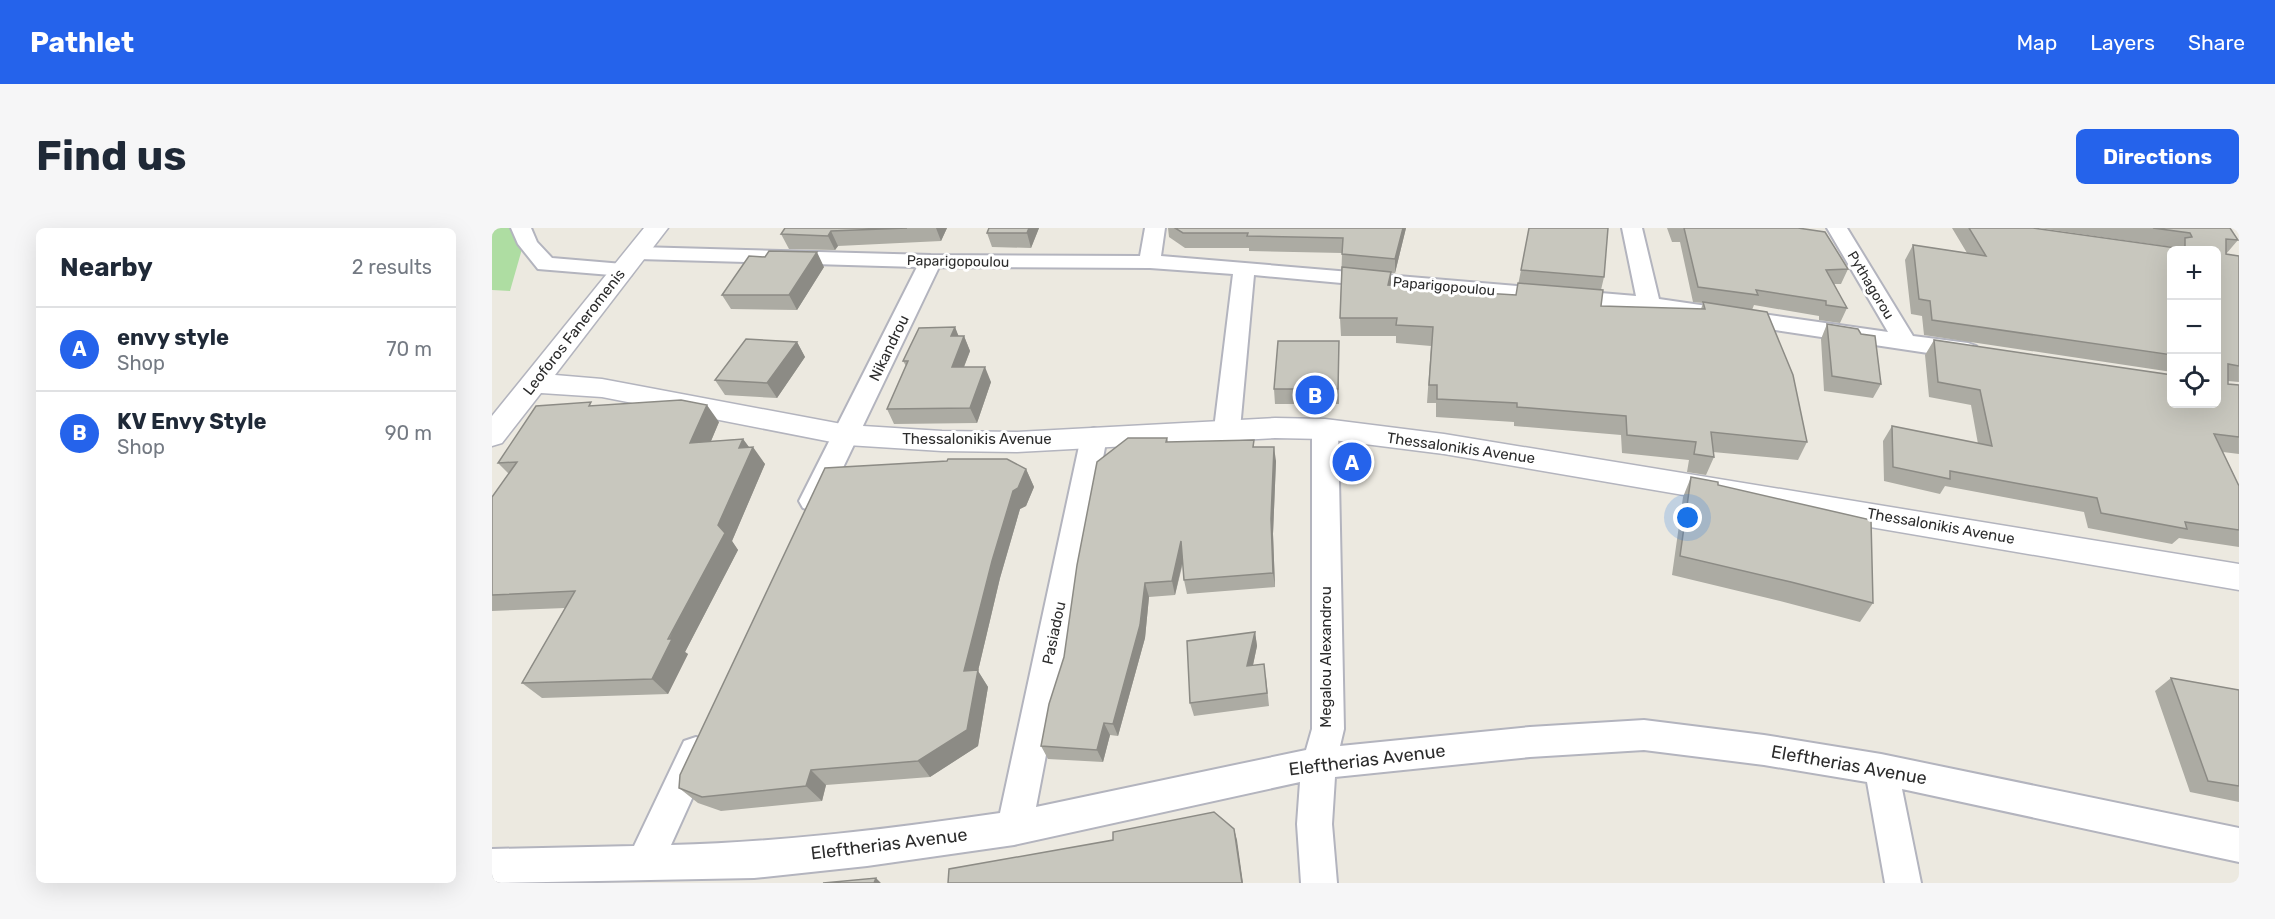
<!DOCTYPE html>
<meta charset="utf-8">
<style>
body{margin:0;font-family:Rubik,sans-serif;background:#f6f6f7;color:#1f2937}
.controls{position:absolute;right:18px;top:18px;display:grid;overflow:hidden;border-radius:9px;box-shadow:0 6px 24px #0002}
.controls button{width:54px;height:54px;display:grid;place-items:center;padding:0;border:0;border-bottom:2px solid #e0e1e3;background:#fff;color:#1f2937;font:30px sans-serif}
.you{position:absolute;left:1196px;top:290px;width:21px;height:21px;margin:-15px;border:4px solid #fff;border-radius:50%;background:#1a73e8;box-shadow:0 0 0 9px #1a73e833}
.badge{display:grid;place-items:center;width:39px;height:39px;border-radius:50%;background:#2563eb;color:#fff;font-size:20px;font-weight:700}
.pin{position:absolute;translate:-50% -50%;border:3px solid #fff;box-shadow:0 2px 6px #0006}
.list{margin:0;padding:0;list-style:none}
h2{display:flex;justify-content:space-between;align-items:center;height:78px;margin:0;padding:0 24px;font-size:26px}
h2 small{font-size:20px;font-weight:400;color:#747a83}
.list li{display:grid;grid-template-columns:39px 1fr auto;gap:18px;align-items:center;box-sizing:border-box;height:84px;padding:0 24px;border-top:2px solid #e0e1e3}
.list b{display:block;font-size:22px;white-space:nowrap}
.list p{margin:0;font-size:20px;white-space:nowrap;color:#747a83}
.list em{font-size:20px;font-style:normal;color:#747a83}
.icon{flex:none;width:33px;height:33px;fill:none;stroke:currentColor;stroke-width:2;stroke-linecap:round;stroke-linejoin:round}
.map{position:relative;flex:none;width:1747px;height:655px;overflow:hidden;border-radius:9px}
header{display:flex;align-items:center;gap:36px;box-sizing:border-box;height:84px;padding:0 30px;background:#2563eb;color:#fff}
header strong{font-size:28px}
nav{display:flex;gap:33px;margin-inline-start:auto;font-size:21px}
.intro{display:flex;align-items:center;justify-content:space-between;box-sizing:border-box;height:144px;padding:0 36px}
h1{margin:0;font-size:42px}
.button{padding:15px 27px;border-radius:9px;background:#2563eb;color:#fff;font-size:21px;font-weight:700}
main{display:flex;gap:36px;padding:0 36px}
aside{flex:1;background:#fff;border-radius:9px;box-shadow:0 6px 24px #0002}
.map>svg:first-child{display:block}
.green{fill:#aedda2}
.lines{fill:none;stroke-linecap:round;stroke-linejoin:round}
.street-casing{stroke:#b3b4be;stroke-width:4}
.secondary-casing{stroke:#b3b4be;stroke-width:3}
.street{fill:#fff;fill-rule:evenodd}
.secondary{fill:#fff;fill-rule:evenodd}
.wall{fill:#acaba3}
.shaded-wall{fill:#8c8b85}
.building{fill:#c8c7be;stroke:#8c8b85;stroke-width:1.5}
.labels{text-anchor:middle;stroke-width:6;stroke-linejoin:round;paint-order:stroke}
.far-street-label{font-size:14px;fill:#2c2c2c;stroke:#fff}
.street-label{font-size:15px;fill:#2c2c2c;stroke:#fff}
.near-street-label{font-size:18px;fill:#2c2c2c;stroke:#fff}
</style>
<header>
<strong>Pathlet</strong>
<nav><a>Map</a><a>Layers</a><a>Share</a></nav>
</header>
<div class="intro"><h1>Find us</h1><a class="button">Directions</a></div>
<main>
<aside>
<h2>Nearby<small>2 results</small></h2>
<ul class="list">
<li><span class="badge">A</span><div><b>envy style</b><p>Shop</p></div><em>70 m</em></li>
<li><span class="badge">B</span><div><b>KV Envy Style</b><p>Shop</p></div><em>90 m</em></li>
</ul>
</aside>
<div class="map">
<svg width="1747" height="655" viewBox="0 0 1747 655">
<rect width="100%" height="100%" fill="#ece9e0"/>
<path class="green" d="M0 0H36L18 63 0 62Z"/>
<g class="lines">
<g class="street-casing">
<path id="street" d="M19 0H39L45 14 60 30 131 36 139 37 142 42 139 47 131 48 46 41 26 16Z
M653 0H673L669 28 1144 68 1130 0H1150L1167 71 1396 104 1335 0H1355L1421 108 1476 115 1484 118 1488 123 1484 128 1476 131 1157 83 762 47 748 201 744 207 735 210 726 207 722 201 741 46 658 40 447 39 335 273 331 280 321 283 311 280 307 273 425 39 146 31 139 29 135 25 139 21 146 19 439 27 648 28Z
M833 192 842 195 846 201 852 501 848 518 1038 499 1152 492 1272 507 1389 526 1747 600V634L1410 561 1429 655H1393L1375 554 1272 537 1152 522 1038 529 843 549 840 596 845 655H809L805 596 808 554 522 617 375 638 262 650 0 655V621L142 618 192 513 204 509 216 513 221 524 179 617C291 614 397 601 508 585L589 209 593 203 602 200 611 203 615 209 544 579 814 522 820 501V201L824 195Z"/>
</g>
<g class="secondary-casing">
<path id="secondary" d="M152 0H176L63 147 110 151 355 197 450 203 525 204 783 190 833 191 952 206 1747 336V362L952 226 833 211 783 210 525 224 450 223 355 217 110 169 49 165 10 215 0 218V188Z"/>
</g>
<use href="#street" class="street"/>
<use href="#secondary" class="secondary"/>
</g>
<path class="wall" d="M293 0H455L449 13 346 18 343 22 297 21 289 6Z
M547 0 539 20 500 19 495 5Z
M676 0H914L903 45H899V57L942 62 1024 67 1029 42 1112 49 1109 62V78L1209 81 1211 75 1201 74 1188 14H1180L1175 0H1306L1356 41 1349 56H1342L1355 80 1348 95 1327 92V88L1262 77 1260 82 1315 214 1306 232 1221 224 1222 229 1214 247 1195 244 1197 232 1130 225 1129 207 1022 198V194L944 189V175H935L939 118 904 115V108H849L848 90 850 25 757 23V20H693L677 9Z
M1460 0H1477L1686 20 1547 0H1738L1746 12 1734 26 1747 28V154L1736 153V156L1747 157V226L1731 224 1747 258V319L1687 310 1680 316 1596 300 1592 284 1453 258 1448 266 1392 253 1391 213 1400 198 1486 216 1479 177 1437 169 1433 127 1442 112 1725 176 1680 22V144L1432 107 1430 88 1419 86 1413 32 1421 17 1475 25Z
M273 29 332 39 305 82 239 81 230 67Z
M1335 96 1369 106 1389 156 1381 170 1332 163 1329 111Z
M463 99 466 108H472L478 123 472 139 499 154 485 195 402 196 395 181 414 138 411 133Z
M847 113V176H783L782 161Z
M305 114 313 129 285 170 233 167 223 152Z
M102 177 227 194 219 213 251 211 257 219 273 236 240 313 246 322 193 424 196 426 176 466 50 470 30 455 73 380 0 383V269L17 246 6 235Z
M675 210 676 214 763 219 784 233 781 306 783 359 695 366 692 352 691 335 683 367 657 369 653 410 626 508 618 507 611 534 556 531 549 518Z
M534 241 542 259 534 278 528 281 508 350 486 443 496 459 486 518 438 549 334 557 330 573 229 583 206 575 187 560Z
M1199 249 1226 257 1381 375 1368 394 1288 373 1180 347 1191 269Z
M763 404 765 418 761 437 774 449 777 478 702 488 698 475Z
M1679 450 1747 462V574L1698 564 1663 463Z"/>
<path class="shaded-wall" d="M444 0H455L449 13Z
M537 0H547L539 20 535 5Z
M911 0H914L903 45V31Z
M339 3 346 18 343 22 336 8Z
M325 24 332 39 305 82 297 67Z
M899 44V62L896 57Z
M463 99 469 114 459 108Z
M472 108 478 123 466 154 460 139Z
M305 114 313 129 285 170 275 155Z
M493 139 499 154 485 195 478 180Z
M215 177 227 194 211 232 198 215Z
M251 211 259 222 261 219 273 236 240 313 246 322 193 424 196 426 176 466 160 451 226 297 247 220Z
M782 219 784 233 781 306 783 359 781 345 779 291Z
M534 241 542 259 534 278 528 281 508 350 486 443 496 459 486 518 438 549 426 533 472 443 500 333 521 263Z
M689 313 692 327 683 367 680 353Z
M653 355 657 369 653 410 626 508 621 496Z
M763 404 765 418 758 451 755 438Z
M612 495 618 507 611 534 605 522Z
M319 542 334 557 330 573 314 558Z
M742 601 745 612 751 655H750Z
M384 650 389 655H382Z"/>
<path class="building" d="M293 0H415L339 3 336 8 289 6Z
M497 0H537L535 5H495Z
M683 0H911L903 31 850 26 851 10 755 8 756 5H691Z
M1037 0H1116L1112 49 1029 42Z
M1192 0H1306L1333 4 1356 41 1334 42 1355 80 1334 77V73L1264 62 1266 67 1206 59Z
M1477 0H1541L1691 21 1693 18V10L1700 9 1698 5 1661 0H1738L1746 12 1734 11V26L1747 28V138L1736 136V156L1747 157V209L1722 206 1747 258V302L1693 294 1695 301 1609 285 1605 270 1458 243V251L1401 239 1400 198 1500 218 1488 162 1446 154 1442 112 1680 147V176H1725V22H1680V127L1440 92 1438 73 1427 71 1421 17 1494 28Z
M277 23 325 24 297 67H230L257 28 273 29Z
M850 39 899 44 896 57 942 60V62L1024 67 1026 55 1111 62 1109 78 1213 81 1211 74 1275 84 1301 147 1315 214 1219 204 1222 229 1202 226 1204 214 1135 207 1134 188 1025 179V175L945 171V157H937L941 99 904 97 905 90H848Z
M1335 96 1366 101 1369 106 1383 108 1389 156 1340 148Z
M463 99 459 108H472L460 139H493L478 180 395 181 416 133H411L427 100Z
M254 111 305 114 275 155 223 152Z
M786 113H847L846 161H782Z
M189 172 215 177 198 215 251 211 247 220 261 219 226 297 233 305 176 411H180L160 451 30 455 83 363 0 367V269L25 234 6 235 44 178 99 174 97 178Z
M636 210H675L674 214 762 212 761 219H782L779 291 781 345 692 352 689 313 680 353 653 355 648 397 621 496 612 495 605 522 549 518 557 476 572 429 585 337 605 234Z
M456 231H515L534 241 526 260 521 263 500 333 472 443 486 442 475 502 426 533 319 542 314 558 210 569 187 560 188 547 333 240 455 233Z
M1199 249 1226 254V257L1379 292 1381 375 1299 354 1188 328Z
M763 404 755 438 772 436 775 465 698 475 695 413Z
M1679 450 1747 462V558L1716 553Z
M722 584 742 601 750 655H456L457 641 621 612V604Z
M384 650 382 655H331Z"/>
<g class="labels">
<g class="far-street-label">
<text transform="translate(466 33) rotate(1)" y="5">Paparigopoulou</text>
<text transform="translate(1379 57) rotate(59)" y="5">Pythagorou</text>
<text transform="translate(952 58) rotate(5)" y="5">Paparigopoulou</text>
</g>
<g class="street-label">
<text transform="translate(82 104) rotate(-52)" y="5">Leoforos Faneromenis</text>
<text transform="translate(397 120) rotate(-64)" y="5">Nikandrou</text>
<text x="485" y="216">Thessalonikis Avenue</text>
<text transform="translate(969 220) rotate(8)" y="5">Thessalonikis Avenue</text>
<text transform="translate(1449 298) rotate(10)" y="5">Thessalonikis Avenue</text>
<text transform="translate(562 405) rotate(-78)" y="5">Pasiadou</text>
<text transform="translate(834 429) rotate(-90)" y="5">Megalou Alexandrou</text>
</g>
<g class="near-street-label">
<text transform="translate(875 532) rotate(-7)" y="6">Eleftherias Avenue</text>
<text transform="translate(1357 537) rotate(10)" y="6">Eleftherias Avenue</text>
<text transform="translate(397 616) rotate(-7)" y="6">Eleftherias Avenue</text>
</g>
</g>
</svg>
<div class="controls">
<button>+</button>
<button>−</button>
<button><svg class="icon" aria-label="locate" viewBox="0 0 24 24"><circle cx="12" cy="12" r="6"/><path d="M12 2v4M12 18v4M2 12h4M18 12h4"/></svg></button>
</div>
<div class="you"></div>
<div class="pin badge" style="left:860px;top:234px">A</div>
<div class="pin badge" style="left:823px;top:167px">B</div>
</div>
</main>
